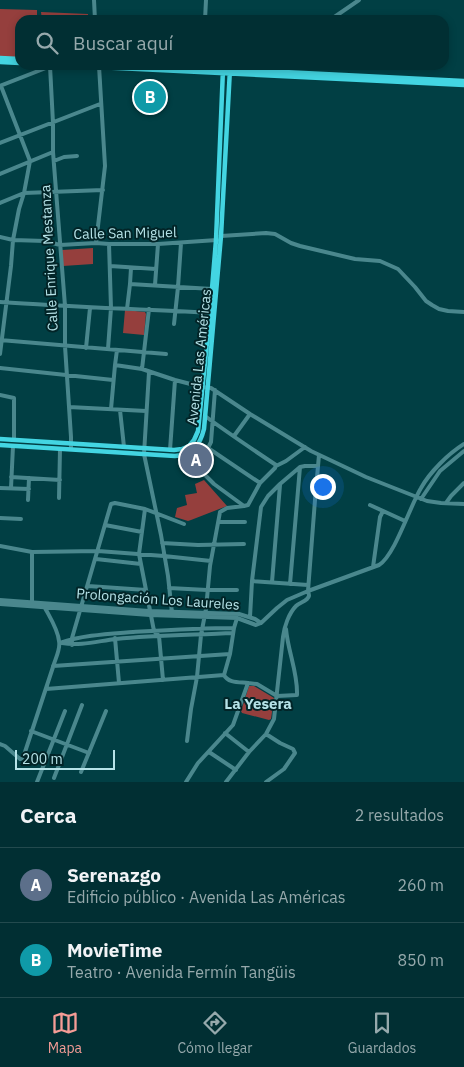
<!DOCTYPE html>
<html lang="es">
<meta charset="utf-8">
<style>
body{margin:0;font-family:"IBM Plex Sans",sans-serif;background:#0f3b3f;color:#f1f3f6}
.scale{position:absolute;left:15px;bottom:12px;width:100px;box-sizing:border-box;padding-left:5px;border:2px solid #b6e3e8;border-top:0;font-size:14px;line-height:18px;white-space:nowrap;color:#b6e3e8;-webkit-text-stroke:4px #022427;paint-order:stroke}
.you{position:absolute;left:322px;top:486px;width:18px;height:18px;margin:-12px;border:4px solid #fff;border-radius:50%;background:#1a73e8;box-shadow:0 0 0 8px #1a73e833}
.badge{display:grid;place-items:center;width:32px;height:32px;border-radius:50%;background:#f59c96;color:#fff;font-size:16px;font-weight:700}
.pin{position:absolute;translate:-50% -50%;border:2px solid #fff;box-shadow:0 1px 5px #0006}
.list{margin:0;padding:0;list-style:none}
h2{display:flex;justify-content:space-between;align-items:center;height:65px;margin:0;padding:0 20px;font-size:21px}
h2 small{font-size:16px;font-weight:400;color:#96a9ac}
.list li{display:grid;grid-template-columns:32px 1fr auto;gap:15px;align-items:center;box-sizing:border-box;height:75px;padding:0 20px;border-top:1px solid #234a4e}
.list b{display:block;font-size:19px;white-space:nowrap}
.list p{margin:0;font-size:16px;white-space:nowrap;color:#96a9ac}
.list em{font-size:16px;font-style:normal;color:#96a9ac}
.icon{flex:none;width:28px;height:28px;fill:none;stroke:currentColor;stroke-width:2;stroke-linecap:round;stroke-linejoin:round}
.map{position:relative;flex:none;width:464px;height:782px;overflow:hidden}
.search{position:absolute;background:#012f33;box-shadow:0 2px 8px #0003;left:15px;right:15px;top:15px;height:55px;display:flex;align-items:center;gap:12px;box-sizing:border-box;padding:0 18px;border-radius:15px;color:#96a9ac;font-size:19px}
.sheet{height:215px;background:#012f33}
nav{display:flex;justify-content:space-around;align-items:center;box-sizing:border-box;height:70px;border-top:1px solid #234a4e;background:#012f33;font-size:14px;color:#96a9ac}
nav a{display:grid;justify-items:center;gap:2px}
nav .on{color:#f59c96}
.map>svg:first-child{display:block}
.green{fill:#953f3d}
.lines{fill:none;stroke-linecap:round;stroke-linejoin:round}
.minor{stroke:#4a878d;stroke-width:4}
.major{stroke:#43d5e2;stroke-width:4.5}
.labels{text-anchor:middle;stroke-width:4;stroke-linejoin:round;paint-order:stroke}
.street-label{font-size:14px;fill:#b6e3e8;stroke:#022427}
.neighbourhood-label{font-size:15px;font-weight:bold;fill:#b6e3e8;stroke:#022427}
</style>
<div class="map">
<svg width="464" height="782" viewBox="0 0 464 782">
<rect width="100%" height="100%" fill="#013f44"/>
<path class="green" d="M0 9 37 10V20H20V58L0 57Z
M41 12 88 14V20H42Z
M93 248V264L63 266 62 250Z
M125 310 145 312 146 314 144 335 123 333Z
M204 480 227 506 191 520 188 521 175 517 177 508 187 505 185 495 197 493 195 484Z
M249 686H254L274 698 271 719 269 720 242 713 241 711Z"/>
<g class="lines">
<path class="minor" d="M94 0 95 20
M205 20 206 0
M330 20 359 0
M50 66 53 123V152L65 306V346L71 437V449
M0 86 51 66
M0 143 100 104
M54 161 64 157 77 156
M0 174 53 152
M0 203 24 193 103 190
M221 236 266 233 275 234 291 243 300 246 355 259 380 261 398 269 415 287 426 301 432 305 439 309 448 311 464 312
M0 237 13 240 45 241 60 245 96 243 109 244H158L217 240
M96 243 105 166 99 66
M110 266 156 269
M130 284 131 268
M155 285 158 244
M0 302C70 307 140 309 210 313
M127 309 130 284 212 289
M174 324 178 287 181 243
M0 340 166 354
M86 348 90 308
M108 349 111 308 109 244
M117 350 115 365 142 369 175 380 202 387 211 388 250 414 311 451 366 477 427 501 441 503 464 504
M0 354 11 266 13 240 19 209 24 193 30 161 1 86
M0 368 113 380
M142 369 149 309
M149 372 144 454 161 535 168 576 172 613
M0 395 14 398V440
M69 407 146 411
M111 409 115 365
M120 410 124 447
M205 416C228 433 252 449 276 465L275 468 260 483 248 505 244 506 214 484 197 467 208 448 211 442 215 390
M234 436 250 414
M199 444 208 448 260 483
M170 450 175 380
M179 456 184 461 197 467
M276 466 286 461 305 447
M11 477 60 480
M0 488 29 489
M11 488 13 446
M59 498 60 449
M421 499 440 471 464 451
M28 500 29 478
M446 503 451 496 464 483
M370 505 405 521
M145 509 139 554 154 631 159 636 163 680
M0 518 21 519
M218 522H245
M105 525 142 532
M162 543 198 545 244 544
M0 546 32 552 98 551 164 556 211 561
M32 552V602
M96 559 141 564
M373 567 380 517 383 511
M252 581 308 585
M272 582 280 485
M290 584 300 467
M88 586 146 590
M169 588 207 590H237
M0 600 149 611 239 614 255 619 261 623
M0 604 150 615 237 618 256 625 261 623
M250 617 252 581 261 507 268 496 280 484 300 467 305 466H318
M261 623 277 608 287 600 308 591 315 500 319 455
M115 638 119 683
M60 643C83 635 108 634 133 632 167 630 200 628 234 628
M62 643C81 646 98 641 116 639 155 635 194 635 233 633
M72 645V638L111 504 115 503 145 509 184 524
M53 666 230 654
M248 683 257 684 277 696 297 695C298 673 288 652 286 629
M46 689 224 675
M31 731 89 753
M225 733 249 752
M266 734 280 743 293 749 295 753 284 769 266 782
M187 741 191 709 197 677 201 635 206 609 210 566 220 512 227 508 244 506
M0 744 5 746 20 759 23 758C33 728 43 697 53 667 55 659 61 649 59 641 58 629 49 616 44 606
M209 752 236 770
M81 772 106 711
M54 778 82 705
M37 782 65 711
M186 782 198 763 233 725 248 683C239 682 228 683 224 675L230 654 234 628 237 618
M226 782 249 752 266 734 274 719 283 637C284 627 289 613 296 606 299 603 304 602 307 599 310 596 309 595 308 591L379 565C395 555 410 506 421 488 430 472 448 454 464 444"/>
<path class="major" d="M0 58 20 59
M0 62 20 63
M55 65 464 85
M146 65 464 81
M0 439 174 450 182 449 189 446 194 440 198 431 210 313 216 240 223 69
M0 445 175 456C193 455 200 445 204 429L221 236 230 69"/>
</g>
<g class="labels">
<g class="street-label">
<text transform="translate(125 233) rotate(-1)" y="5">Calle San Miguel</text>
<text transform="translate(49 258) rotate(-93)" y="5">Calle Enrique Mestanza</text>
<text transform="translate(199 357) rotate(-84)" y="5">Avenida Las Américas</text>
<text transform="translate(158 599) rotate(4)" y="5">Prolongación Los Laureles</text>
</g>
<g class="neighbourhood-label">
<text x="258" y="709">La Yesera</text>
</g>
</g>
</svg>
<div class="scale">200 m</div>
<div class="you"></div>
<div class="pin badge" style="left:196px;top:460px;background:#5c6f8a">A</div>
<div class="pin badge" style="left:150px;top:97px;background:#0f9aa8">B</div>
<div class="search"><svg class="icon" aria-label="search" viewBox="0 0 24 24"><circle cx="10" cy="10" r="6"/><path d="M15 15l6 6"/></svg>Buscar aquí</div>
</div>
<section class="sheet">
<h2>Cerca<small>2 resultados</small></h2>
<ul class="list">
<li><span class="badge" style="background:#5c6f8a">A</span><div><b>Serenazgo</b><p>Edificio público · Avenida Las Américas</p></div><em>260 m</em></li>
<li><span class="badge" style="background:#0f9aa8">B</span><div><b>MovieTime</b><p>Teatro · Avenida Fermín Tangüis</p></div><em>850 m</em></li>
</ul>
</section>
<nav>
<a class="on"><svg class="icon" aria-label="map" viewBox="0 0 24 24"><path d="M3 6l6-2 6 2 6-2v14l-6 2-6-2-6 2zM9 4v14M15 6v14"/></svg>Mapa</a>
<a><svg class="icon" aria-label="directions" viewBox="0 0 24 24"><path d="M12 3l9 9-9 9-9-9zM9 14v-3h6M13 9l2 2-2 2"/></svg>Cómo llegar</a>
<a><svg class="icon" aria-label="saved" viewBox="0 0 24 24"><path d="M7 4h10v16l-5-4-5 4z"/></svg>Guardados</a>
</nav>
